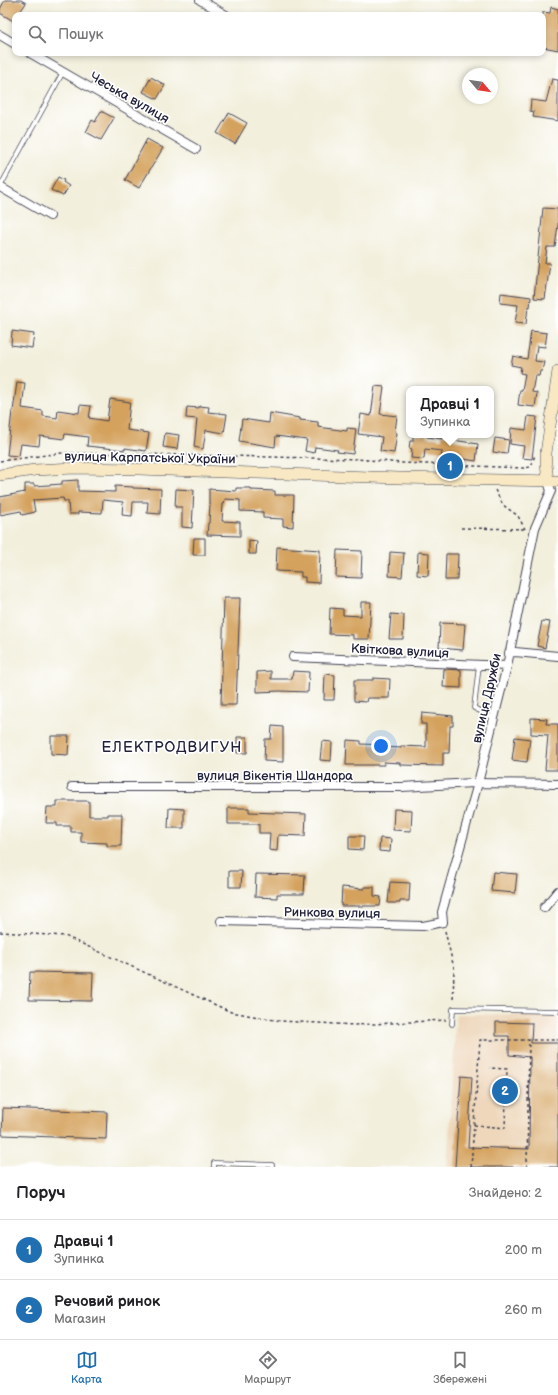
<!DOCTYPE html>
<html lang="uk">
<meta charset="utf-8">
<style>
body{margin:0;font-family:"Balsamiq Sans",sans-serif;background:#f6f6f6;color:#202124}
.compass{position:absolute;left:462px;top:68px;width:36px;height:36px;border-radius:50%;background:#fff;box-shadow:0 2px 6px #0003;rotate:119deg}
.you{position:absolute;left:381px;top:746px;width:14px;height:14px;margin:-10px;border:3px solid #fff;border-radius:50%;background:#1a73e8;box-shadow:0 0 0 6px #1a73e833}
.badge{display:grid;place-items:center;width:26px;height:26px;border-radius:50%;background:#1f6fb2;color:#fff;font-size:13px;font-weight:700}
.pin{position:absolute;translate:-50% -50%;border:2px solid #fff;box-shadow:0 1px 4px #0006}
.popup{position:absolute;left:406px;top:386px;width:88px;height:52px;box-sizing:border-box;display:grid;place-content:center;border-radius:8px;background:#fff;filter:drop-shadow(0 1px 3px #0005);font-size:13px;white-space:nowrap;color:#757577}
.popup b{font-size:15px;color:#202124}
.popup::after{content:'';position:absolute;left:50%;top:100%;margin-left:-8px;border:8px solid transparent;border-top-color:#fff}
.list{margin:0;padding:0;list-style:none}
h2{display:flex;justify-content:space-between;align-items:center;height:52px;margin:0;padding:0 16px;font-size:17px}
h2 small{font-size:13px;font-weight:400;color:#757577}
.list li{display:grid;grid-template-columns:26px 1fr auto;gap:12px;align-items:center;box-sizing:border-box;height:60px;padding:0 16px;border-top:1px solid #e0e0e0}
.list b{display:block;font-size:15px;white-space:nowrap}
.list p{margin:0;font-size:13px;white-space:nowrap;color:#757577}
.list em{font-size:13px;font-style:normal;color:#757577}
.icon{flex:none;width:22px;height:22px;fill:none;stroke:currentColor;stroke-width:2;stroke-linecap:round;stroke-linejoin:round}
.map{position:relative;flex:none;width:558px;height:1167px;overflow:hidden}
.search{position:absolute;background:#fff;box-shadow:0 2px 6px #0003;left:12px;right:12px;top:12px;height:44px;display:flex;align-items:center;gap:10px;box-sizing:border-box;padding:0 14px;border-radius:8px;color:#757577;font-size:15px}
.sheet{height:172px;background:#fff}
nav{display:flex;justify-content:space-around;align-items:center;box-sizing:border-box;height:56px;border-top:1px solid #e0e0e0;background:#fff;font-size:11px;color:#757577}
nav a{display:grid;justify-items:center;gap:2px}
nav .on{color:#1f6fb2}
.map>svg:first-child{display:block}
.built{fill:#eed7bb}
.building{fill:#d4a25d}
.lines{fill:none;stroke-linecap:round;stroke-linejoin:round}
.lane-casing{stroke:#414153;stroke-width:5.5}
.street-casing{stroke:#414153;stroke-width:10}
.secondary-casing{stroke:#414153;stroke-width:12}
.path{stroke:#414153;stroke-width:1.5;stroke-dasharray:3 3;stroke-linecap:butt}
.lane{stroke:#fff;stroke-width:4}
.street{stroke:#fff;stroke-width:8}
.secondary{stroke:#f8e8c3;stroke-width:11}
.labels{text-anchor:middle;stroke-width:3.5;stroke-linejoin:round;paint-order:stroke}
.street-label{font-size:13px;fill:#22223b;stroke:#fff}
.quarter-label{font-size:15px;letter-spacing:1px;fill:#22223b;stroke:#fff}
</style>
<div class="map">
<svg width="558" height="1167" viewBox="0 0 558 1167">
<rect width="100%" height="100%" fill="#fff"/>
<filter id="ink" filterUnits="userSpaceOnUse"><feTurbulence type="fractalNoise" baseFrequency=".025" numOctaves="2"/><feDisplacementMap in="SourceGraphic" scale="8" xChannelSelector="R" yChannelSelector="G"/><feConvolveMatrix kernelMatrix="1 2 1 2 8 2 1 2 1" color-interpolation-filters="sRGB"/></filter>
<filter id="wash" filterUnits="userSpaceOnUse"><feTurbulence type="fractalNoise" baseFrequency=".012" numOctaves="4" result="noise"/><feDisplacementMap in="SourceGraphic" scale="16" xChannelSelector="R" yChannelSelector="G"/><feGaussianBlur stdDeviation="0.9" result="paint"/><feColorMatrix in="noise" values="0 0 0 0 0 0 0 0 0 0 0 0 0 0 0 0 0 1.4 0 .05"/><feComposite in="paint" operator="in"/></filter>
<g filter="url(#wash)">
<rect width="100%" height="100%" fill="#f2efdc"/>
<path class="built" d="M456 1014 558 1015V1167H447Z"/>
<g id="blocks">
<path class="building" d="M5 0H21L26 3 18 15H15V22L0 13V9Z
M551 7 558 9V50L543 47V12L550 13Z
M151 77 165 85 157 99 143 92Z
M552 79 558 80V121L533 117 534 112 530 111 531 100 546 102Z
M101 111 114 118 101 140 86 132 92 120 95 122Z
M229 113 247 123 235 144 217 133Z
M147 139 163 148 139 188 125 180Z
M58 177 64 180 63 182 69 186 63 196 51 190Z
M543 208 558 209V225L555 247H547L545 263H550L545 299 534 298Z
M501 293 531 297 530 307H528L526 324 515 323 518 305 500 303Z
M12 331 34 334 32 348 11 345Z
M531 331 547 333 545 347 537 346 535 361 544 362 542 371H540L539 376H535L532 392 537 393 535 407 518 405 520 390H522L525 374 520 373 521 367 511 365 513 356 527 359Z
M17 382 25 383 22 408 43 411V416L57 418 58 410 79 413 80 405 91 406 89 418 107 421 110 399 130 402 127 430 149 433 146 451 125 448V450L87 446 88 437 65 434 64 439 40 436 39 446 21 444 19 456 7 455 12 411H13Z
M375 386 384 387 380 414 397 416 395 432 397 433 394 453 380 451 382 437 358 434 361 414 371 416Z
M199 406 209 407 208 412 227 414 224 433 206 430 203 449 194 447 197 419 186 418 187 407 199 408Z
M270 413 300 418V420L318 422V427L347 431V428L356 429 353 454 337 452 338 450 315 447 314 453 305 451 307 440 276 436 275 447 239 441 242 419 269 423Z
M528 416 537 417 532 459 522 458 524 446 510 444 511 428 526 430Z
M165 433 179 435 177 449 163 447Z
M413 435H427V437L442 439V435H454L453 440 478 444 476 461 451 457V462L441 460 442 451 425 449 424 459 411 458 412 449 409 448 410 441H413Z
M495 438 509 440 507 454 493 452Z
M78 480V491L115 492V486L133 487V488L161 489 160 514 147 513 148 502H133L132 516 122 515 123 502 103 500 102 513 78 512V514H69L68 501H64L63 498 33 500 35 512 22 515 21 511 0 515V497L25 492V484H34V486L62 484V481Z
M236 488H251V490L275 491V495H294L293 527 283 526V519L263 518V512L240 511V500L225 499 224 504H223L222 521 240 522V536L207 535 208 523H209L210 504H209V489L236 491Z
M176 489 194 490 192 528 182 527V507H175Z
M194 538H205V555H193Z
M249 540 257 541 256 554H249Z
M277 547 320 550 319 583 305 582V577H301V572L276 571Z
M337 550 362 551 361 578 336 577Z
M390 552 404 553 402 577 389 576Z
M418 552 429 553 428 576 417 575Z
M446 554H458L457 580H445Z
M224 598H240L236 705H221Z
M361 602H371L369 639H353V635L329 634 330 608 343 609V615L361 616Z
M391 614 404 615 403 639H389Z
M542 621 550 622 545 648 537 646Z
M440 623 465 624 463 650 439 648Z
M444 669 461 670V688L443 687Z
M271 671V679H292L293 671 309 672 308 692 280 691 257 692V672Z
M325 674 335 675 334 700H324Z
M373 678 390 679 389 698H367L366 702 354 701V680H373Z
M422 713 453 716V726H450L449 753H443V766L400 765V763L384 762V765H346L347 740 361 741V744L385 745V747L401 748V746L426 747V724H421Z
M531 718 547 719 546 724H558V770H545L548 735 531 734Z
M272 726 283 727V762L264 761 265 739H271Z
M51 736H69L68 755 51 754Z
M237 737H247V753H237Z
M515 737 530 739 527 762 512 760Z
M322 741 332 742 331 761 320 760Z
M57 801H89V816H108V814H122L121 846H107V843L81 842V832H71V826H57V823H46L47 807H57Z
M169 808 184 809V828H168Z
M228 808H249V812L306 814 305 836 278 835 277 851 269 850 270 833H259V824H228Z
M394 809 412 810 411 831 393 830Z
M349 836H364L363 850 349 849Z
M380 838 391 839 390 852 379 851Z
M229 871H242L241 887H229Z
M493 872 517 874 515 893 491 891Z
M256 874 305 875 304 894H277V898L255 897Z
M390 882 410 883 409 901H400V903H388Z
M342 887 364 889V887H374V896L381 897 380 906H341Z
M30 972 93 973 92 1001 29 1000Z
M496 1022 532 1023 531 1043H558V1167H455L461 1076 472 1077 468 1147 529 1149 530 1057 509 1055V1036H496Z
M3 1108 107 1112 106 1139 2 1135Z"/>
</g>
</g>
<g filter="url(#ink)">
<use href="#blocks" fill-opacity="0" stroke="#414153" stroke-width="1"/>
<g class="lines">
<g class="lane-casing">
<path id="lane" d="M0 187 63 72
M479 665 474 708 494 718
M452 1024 453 1009 558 1011
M214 1167V1163L272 1165V1167"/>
</g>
<g class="street-casing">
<path id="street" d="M200 0 226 15
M0 35 15 44
M30 53 196 149
M0 187 50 216
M509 653 515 652 558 656
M293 657 507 666
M72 787H402L473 783 558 784
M544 908 558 891
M221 921 423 926 443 922 442 912 478 783 494 718 507 666 535 528 551 491 548 481"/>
</g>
<g class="secondary-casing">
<path id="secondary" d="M0 475 35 470 74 468 138 469 399 478 558 481
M548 481 546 464V453L558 371"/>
</g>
<path class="path" d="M0 461 62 453 141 454 357 459 402 463 524 468 531 467 535 455
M495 490 503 505 518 516 525 529
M461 528 527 529
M445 931 454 968 453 1002
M0 932 65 936 231 1012 281 1021 355 1025 446 1020
M474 1125 505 1128 507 1069 489 1068
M471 1167 480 1040H558
M527 1167 529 1040"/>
<use href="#lane" class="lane"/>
<use href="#street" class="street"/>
<use href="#secondary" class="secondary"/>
</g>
</g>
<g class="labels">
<g class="street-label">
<text transform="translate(130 97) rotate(30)" y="5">Чеська вулиця</text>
<text transform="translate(150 457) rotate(1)" y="5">вулиця Карпатської України</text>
<text transform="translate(400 650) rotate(3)" y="5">Квіткова вулиця</text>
<text transform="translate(486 698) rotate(-77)" y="5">вулиця Дружби</text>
<text x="275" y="780">вулиця Вікентія Шандора</text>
<text transform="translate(332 912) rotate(1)" y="5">Ринкова вулиця</text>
</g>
<g class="quarter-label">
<text x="172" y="752">ЕЛЕКТРОДВИГУН</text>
</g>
</g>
</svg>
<svg class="compass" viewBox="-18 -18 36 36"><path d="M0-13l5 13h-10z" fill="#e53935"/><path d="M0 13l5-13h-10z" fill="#757577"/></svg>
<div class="you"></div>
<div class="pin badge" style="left:450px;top:466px">1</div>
<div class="popup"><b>Дравці 1</b>Зупинка</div>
<div class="pin badge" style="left:505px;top:1091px">2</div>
<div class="search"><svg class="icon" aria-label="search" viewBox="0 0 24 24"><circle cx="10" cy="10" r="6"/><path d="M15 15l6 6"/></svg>Пошук</div>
</div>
<section class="sheet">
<h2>Поруч<small>Знайдено: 2</small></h2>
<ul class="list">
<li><span class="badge">1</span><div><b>Дравці 1</b><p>Зупинка</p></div><em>200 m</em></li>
<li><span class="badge">2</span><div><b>Речовий ринок</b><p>Магазин</p></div><em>260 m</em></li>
</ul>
</section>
<nav>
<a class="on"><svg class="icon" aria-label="map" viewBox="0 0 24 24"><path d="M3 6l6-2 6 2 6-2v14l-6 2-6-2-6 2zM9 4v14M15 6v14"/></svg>Карта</a>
<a><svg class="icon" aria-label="directions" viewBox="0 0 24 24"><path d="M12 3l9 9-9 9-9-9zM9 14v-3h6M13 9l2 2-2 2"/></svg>Маршрут</a>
<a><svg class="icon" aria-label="saved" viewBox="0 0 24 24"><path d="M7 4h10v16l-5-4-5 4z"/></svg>Збережені</a>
</nav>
